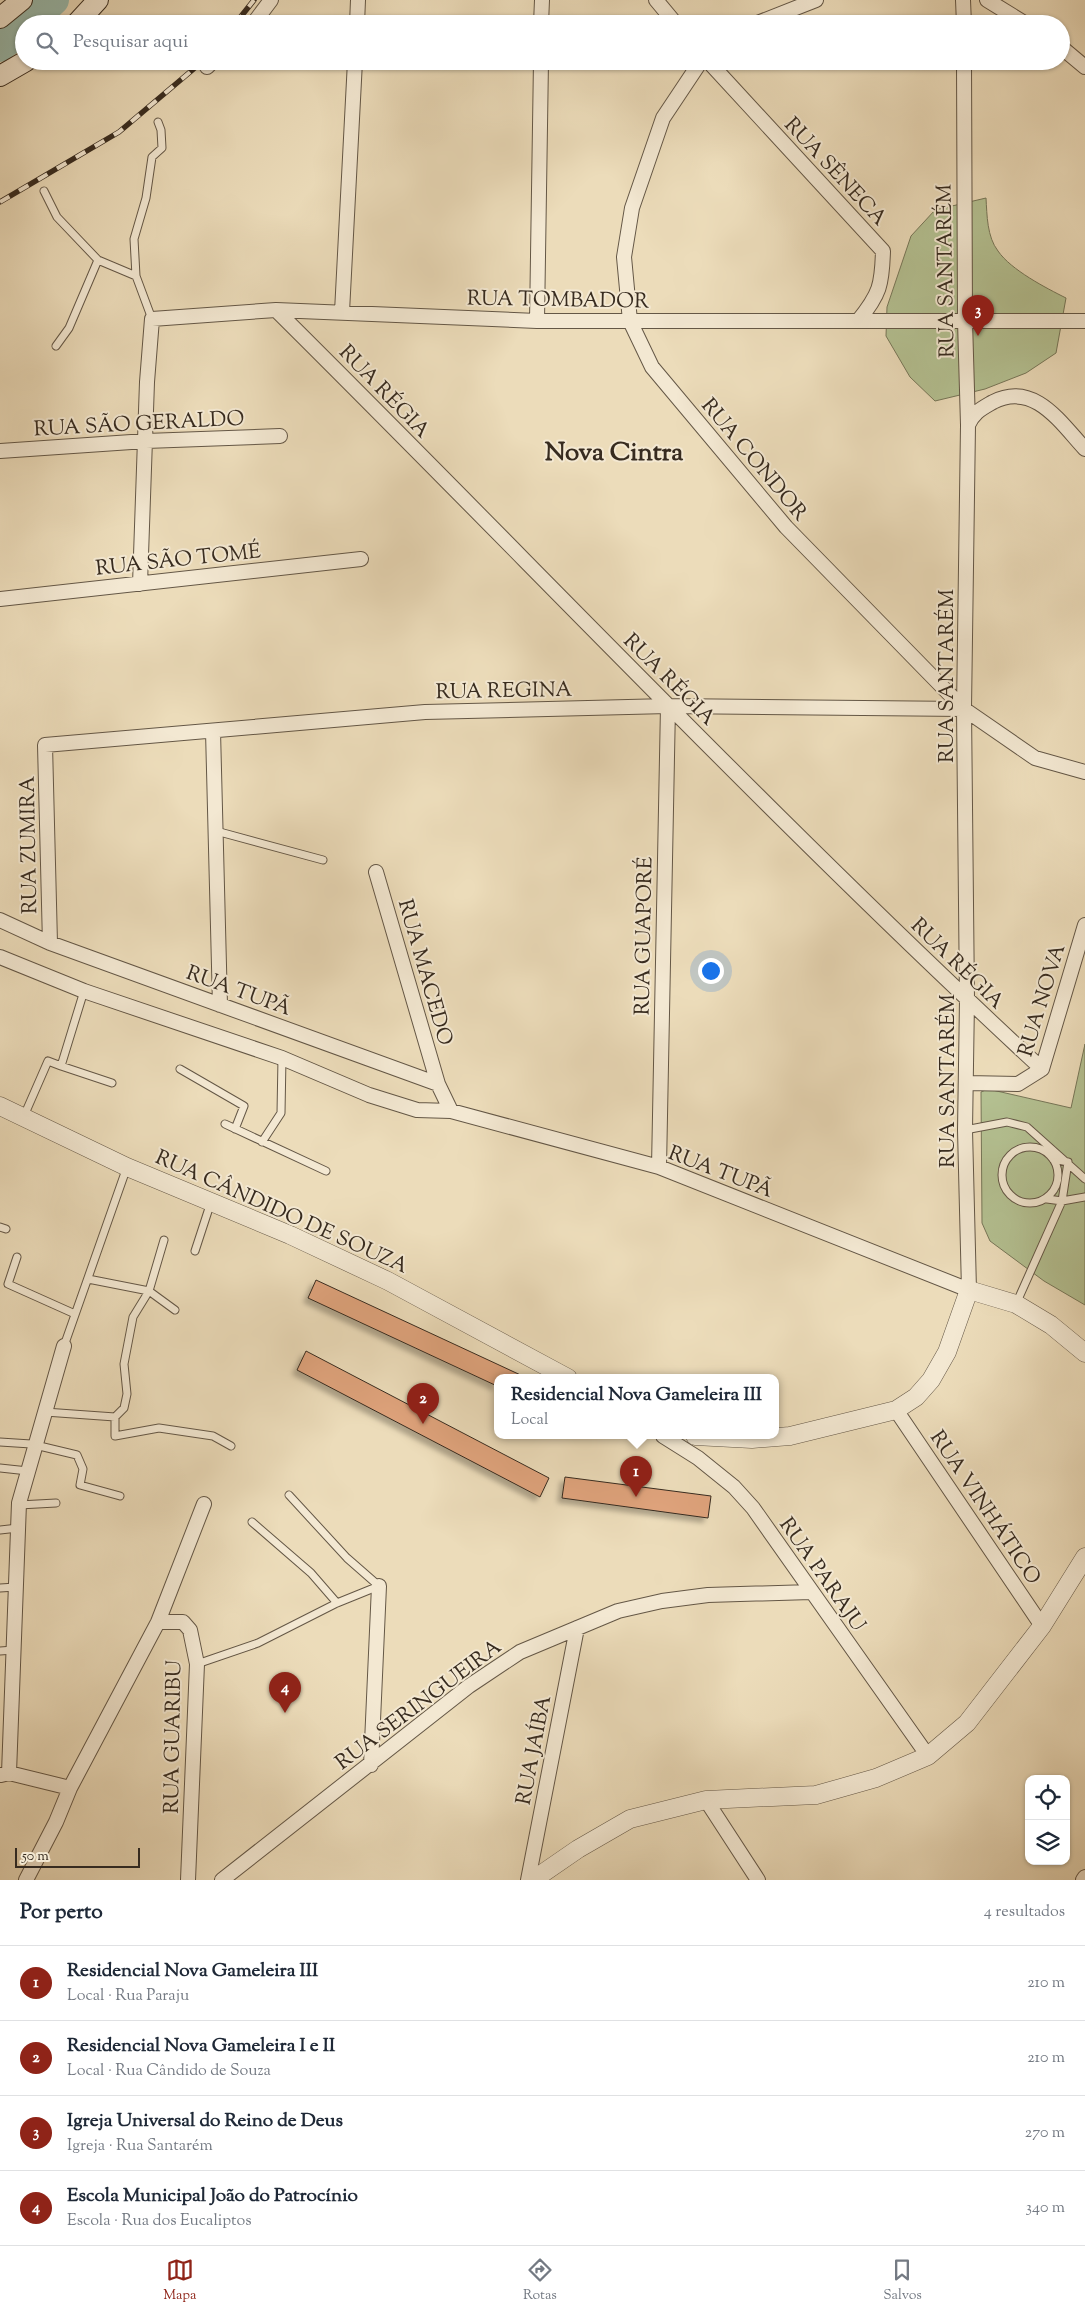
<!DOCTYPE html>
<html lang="pt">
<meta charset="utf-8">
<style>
body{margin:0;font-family:"Sorts Mill Goudy",serif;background:#f2f2f3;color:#1f2937}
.controls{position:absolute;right:15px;bottom:15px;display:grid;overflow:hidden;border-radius:10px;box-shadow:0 1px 4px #0004}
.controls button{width:45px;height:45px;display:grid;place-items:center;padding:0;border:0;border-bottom:1px solid #e0e1e3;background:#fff;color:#1f2937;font:25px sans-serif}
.scale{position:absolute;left:15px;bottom:12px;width:125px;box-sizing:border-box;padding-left:5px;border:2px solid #372b1f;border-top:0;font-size:14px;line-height:18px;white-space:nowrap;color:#372b1f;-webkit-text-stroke:4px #f3e8d2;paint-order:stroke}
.you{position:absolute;left:710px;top:970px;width:18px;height:18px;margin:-12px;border:4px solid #fff;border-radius:50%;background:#1a73e8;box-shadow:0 0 0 8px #1a73e833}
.badge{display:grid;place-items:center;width:32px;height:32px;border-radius:50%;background:#8f2418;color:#fff;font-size:16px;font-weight:700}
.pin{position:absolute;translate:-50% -41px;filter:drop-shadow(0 1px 2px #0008)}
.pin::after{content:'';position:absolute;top:26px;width:18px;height:15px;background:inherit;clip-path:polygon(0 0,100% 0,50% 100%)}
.popup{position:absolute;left:494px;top:1374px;width:285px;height:65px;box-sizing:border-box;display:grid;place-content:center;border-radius:10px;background:#fff;filter:drop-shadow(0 1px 4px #0005);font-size:16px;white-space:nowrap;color:#747a83}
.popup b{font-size:19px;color:#1f2937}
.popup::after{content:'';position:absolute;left:50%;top:100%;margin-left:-10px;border:10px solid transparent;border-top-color:#fff}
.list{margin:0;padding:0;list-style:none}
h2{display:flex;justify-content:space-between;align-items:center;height:65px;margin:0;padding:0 20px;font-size:21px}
h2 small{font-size:16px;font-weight:400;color:#747a83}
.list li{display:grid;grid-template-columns:32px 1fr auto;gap:15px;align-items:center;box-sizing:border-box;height:75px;padding:0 20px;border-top:1px solid #e0e1e3}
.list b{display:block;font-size:19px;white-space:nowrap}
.list p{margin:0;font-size:16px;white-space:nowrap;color:#747a83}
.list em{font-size:16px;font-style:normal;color:#747a83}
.icon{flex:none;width:28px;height:28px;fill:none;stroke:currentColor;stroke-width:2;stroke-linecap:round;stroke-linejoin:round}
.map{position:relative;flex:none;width:1085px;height:1880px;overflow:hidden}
.search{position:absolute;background:#fff;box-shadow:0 1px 4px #0004;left:15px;right:15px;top:15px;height:55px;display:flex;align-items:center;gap:12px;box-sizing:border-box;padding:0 18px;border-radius:28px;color:#747a83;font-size:19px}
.sheet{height:365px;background:#fff}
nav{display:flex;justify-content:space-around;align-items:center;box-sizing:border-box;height:70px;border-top:1px solid #e0e1e3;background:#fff;font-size:14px;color:#747a83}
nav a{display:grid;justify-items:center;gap:2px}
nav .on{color:#8f2418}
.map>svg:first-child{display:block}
.green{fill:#b4c192;stroke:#767658}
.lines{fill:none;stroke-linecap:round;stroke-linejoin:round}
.river{stroke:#99bcaf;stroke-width:30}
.building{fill:#dfa37c;stroke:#372b1f;filter:url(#shadow)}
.service-casing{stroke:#645746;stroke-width:9}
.minor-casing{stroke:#645746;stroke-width:16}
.tertiary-casing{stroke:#645746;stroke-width:19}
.secondary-casing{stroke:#372b1f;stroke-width:22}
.service{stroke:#f3e8d2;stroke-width:7}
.minor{stroke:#f3e8d2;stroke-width:14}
.tertiary{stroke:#f3e8d2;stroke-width:18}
.secondary{stroke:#f3e8d2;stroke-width:20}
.rail-casing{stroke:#372b1f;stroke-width:5.5}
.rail{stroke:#f3e8d2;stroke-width:4;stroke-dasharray:11;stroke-linecap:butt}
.labels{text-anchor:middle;stroke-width:4;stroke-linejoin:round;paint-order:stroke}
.street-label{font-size:21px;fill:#372b1f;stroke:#f3e8d2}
.district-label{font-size:26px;font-weight:bold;fill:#372b1f;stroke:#f3e8d2}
</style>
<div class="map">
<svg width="1085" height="1880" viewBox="0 0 1085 1880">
<defs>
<filter id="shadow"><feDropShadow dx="-4.5" dy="4.5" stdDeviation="2.5" flood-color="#0004"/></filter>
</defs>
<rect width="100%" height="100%" fill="#ecdcba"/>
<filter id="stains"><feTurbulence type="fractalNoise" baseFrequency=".004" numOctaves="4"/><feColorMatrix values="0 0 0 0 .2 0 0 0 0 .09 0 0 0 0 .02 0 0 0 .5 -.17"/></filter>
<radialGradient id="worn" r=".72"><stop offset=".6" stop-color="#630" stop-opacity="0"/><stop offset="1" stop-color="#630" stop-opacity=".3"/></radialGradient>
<path class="green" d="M986 198C987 215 987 237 998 251 1011 270 1046 288 1066 298L1056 353 1026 373 985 389 935 401 910 377 886 336 887 307 911 236 935 210Z
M1085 1044V1305L1044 1281 990 1241 982 1223 981 1092 988 1089 1071 1108Z"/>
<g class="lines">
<path class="river" d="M28 24 54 0
M0 47 24 28"/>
</g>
<path class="building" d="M316 1280 527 1378H497V1386L308 1298Z
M306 1351 549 1478 540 1497 297 1370Z
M565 1477 711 1496 708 1518 562 1498Z"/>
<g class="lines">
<g class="service-casing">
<path id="service" d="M44 191 57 217 98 260 136 276 152 319
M136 276 134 239 146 198 152 157 162 148 161 130 158 122
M56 346 69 328 98 260
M216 831 323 860
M61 1066 112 1083
M180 1069 244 1106 235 1129
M24 1116 48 1061 61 1066 84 991
M225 1124 326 1171
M965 1130 1007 1122 1027 1127 1085 1179
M262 1142 281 1113 282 1058
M1002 1175a28 28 0 1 1 56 0a28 28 0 1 1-56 0Z
M1047 1199 1062 1201 1085 1197
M0 1227 6 1229
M195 1251 211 1202
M17 1257 8 1284 75 1314
M88 1279 149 1291 175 1310
M1016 1304 1062 1201 1068 1162 1053 1159
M64 1346 127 1167
M45 1412 115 1417 124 1408 127 1394 124 1364 133 1317 149 1291 164 1240
M115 1417V1436L159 1428 213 1436 231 1446
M0 1442 31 1444 77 1455 83 1469 80 1485 120 1496
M0 1468 28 1471
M19 1505 56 1503
M252 1522 311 1573 337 1603
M0 1530 18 1528
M0 1588 16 1587
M0 1651 14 1650
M197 1664 258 1643 337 1603 379 1586 347 1558 289 1495"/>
</g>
<g class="minor-casing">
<path id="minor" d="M656 0 676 24
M963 0 964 24
M987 0 1026 24
M253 24 271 0
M357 24 358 0
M541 24 542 0
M755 24 816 0
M1061 47 1085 67
M701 61 663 118 632 208 624 257 630 321 652 367 786 527 964 709 1035 758 1085 772
M708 61 883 251C882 285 880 294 858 321
M207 67 213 61
M276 310C531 563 778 825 1042 1069
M342 312 355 61
M537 321 541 61
M968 425C974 412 981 409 993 402 1034 381 1060 422 1085 449
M0 451 146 441 280 436
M140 584 147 382 152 319 276 310 537 321H1085
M0 599 361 559
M213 731 220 1005
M376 872 438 1084
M0 920 50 943 438 1084 451 1111
M50 943 45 745 425 712 668 706 964 709
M0 957 84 991 282 1058 369 1095 417 1110 451 1111 659 1167 969 1290 965 1130 967 1000 964 709 968 425 965 321 964 61
M967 1083 1018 1084 1042 1069 1085 925
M659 1167 668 706
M896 1410 1042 1626
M663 1436 698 1458 734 1487 753 1508 928 1756
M158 1622H183L190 1630 197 1664 188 1880
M371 1765 379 1586
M9 1773 19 1503 64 1346
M1 1775 9 1773 70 1788
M706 1800 758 1880
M26 1880 56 1822 70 1788 158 1622 204 1504
M222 1880 469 1686 520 1652 618 1611 662 1601 708 1595 811 1592
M528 1880 577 1628
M1083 1880 1085 1877"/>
</g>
<g class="tertiary-casing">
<path id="tertiary" d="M0 1106 127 1167 290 1235 388 1281 568 1378
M695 1436 752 1439 790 1436 896 1410 916 1397 931 1380 947 1352 969 1290 1016 1304 1051 1325 1085 1353
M533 1880 578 1849 630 1819 706 1800 816 1795 876 1778 928 1756 967 1723 1042 1626 1085 1557"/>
</g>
<g class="secondary-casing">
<path id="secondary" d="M0 18 22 0
M76 24 98 0
M0 76 26 61"/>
</g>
<use href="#service" class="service"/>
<use href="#minor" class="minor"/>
<use href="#tertiary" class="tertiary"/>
<use href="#secondary" class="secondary"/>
<g class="rail-casing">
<path id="rail" d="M235 24 254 0
M0 202 119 132 203 61"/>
</g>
<use href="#rail" class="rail"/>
</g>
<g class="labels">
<g class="street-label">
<text transform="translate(836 171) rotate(47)" y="7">RUA SÊNECA</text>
<text transform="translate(945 271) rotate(-91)" y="7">RUA SANTARÉM</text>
<text transform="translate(558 299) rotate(1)" y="7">RUA TOMBADOR</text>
<text transform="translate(385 391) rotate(46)" y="7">RUA RÉGIA</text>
<text transform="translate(139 423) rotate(-3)" y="7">RUA SÃO GERALDO</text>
<text transform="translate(755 459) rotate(50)" y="7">RUA CONDOR</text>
<text transform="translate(178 559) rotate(-6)" y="7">RUA SÃO TOMÉ</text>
<text transform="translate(946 676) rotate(-90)" y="7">RUA SANTARÉM</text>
<text transform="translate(670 679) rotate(45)" y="7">RUA RÉGIA</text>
<text transform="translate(504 690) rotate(-1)" y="7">RUA REGINA</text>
<text transform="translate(28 845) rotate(-91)" y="7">RUA ZUMIRA</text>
<text transform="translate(643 936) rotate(-89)" y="7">RUA GUAPORÉ</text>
<text transform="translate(958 963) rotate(44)" y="7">RUA RÉGIA</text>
<text transform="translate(426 972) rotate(74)" y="7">RUA MACEDO</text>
<text transform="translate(239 990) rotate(20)" y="7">RUA TUPÃ</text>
<text transform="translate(1041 1000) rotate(-73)" y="7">RUA NOVA</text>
<text transform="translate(947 1081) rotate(-90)" y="7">RUA SANTARÉM</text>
<text transform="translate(721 1171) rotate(21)" y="7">RUA TUPÃ</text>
<text transform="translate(282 1211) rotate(24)" y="7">RUA CÂNDIDO DE SOUZA</text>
<text transform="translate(986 1507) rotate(56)" y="7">RUA VINHÁTICO</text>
<text transform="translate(823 1574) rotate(55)" y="7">RUA PARAJU</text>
<text transform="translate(418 1704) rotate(-37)" y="7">RUA SERINGUEIRA</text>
<text transform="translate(172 1737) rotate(-89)" y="7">RUA GUARIBU</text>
<text transform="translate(533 1750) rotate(-79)" y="7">RUA JAÍBA</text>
</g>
<g class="district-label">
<text x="614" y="460">Nova Cintra</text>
</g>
</g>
<rect width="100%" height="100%" filter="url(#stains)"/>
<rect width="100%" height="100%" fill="url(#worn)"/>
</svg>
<div class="controls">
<button><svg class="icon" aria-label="locate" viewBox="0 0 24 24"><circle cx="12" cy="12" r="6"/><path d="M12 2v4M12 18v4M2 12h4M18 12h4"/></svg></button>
<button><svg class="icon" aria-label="layers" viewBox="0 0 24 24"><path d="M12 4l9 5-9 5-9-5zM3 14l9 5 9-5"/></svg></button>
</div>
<div class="scale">50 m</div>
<div class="you"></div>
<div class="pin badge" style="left:636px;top:1497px">1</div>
<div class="popup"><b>Residencial Nova Gameleira III</b>Local</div>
<div class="pin badge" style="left:423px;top:1424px">2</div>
<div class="pin badge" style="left:978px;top:336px">3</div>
<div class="pin badge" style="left:285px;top:1713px">4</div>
<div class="search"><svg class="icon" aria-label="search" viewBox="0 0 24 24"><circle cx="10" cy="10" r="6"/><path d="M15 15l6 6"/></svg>Pesquisar aqui</div>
</div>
<section class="sheet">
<h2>Por perto<small>4 resultados</small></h2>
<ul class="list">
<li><span class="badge">1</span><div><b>Residencial Nova Gameleira III</b><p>Local · Rua Paraju</p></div><em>210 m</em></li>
<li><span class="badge">2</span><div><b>Residencial Nova Gameleira I e II</b><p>Local · Rua Cândido de Souza</p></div><em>210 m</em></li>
<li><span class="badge">3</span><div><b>Igreja Universal do Reino de Deus</b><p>Igreja · Rua Santarém</p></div><em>270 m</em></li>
<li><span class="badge">4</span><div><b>Escola Municipal João do Patrocínio</b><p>Escola · Rua dos Eucaliptos</p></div><em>340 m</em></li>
</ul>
</section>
<nav>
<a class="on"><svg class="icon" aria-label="map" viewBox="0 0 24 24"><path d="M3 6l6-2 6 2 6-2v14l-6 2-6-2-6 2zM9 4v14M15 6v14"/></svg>Mapa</a>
<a><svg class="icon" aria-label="directions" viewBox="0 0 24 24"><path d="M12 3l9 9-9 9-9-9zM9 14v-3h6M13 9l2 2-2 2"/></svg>Rotas</a>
<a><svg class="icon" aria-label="saved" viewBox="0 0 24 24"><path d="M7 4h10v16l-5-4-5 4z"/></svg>Salvos</a>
</nav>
